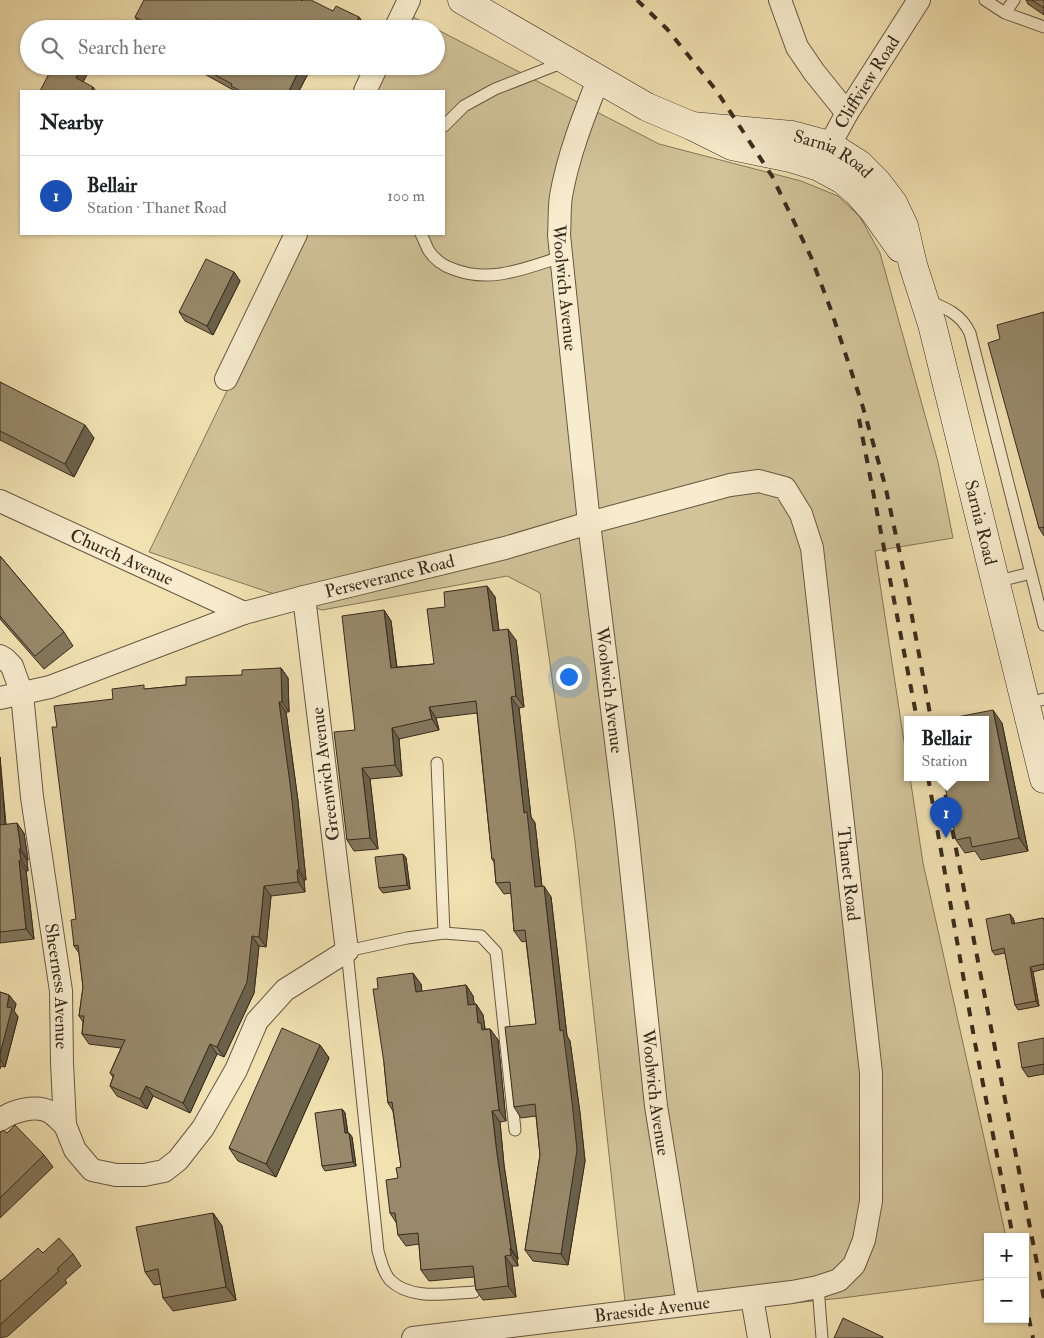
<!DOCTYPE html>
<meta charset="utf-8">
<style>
body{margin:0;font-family:"IM FELL Double Pica",serif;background:#f2f2f2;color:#202124}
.controls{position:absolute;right:15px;bottom:15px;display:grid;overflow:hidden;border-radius:0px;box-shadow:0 1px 4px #0004}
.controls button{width:45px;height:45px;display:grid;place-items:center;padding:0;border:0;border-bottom:1px solid #e0e0e0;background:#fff;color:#202124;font:25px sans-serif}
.you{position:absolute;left:568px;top:676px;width:18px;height:18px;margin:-12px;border:4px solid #fff;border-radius:50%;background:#1a73e8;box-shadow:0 0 0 8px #1a73e833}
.badge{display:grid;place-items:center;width:32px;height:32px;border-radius:50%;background:#7c3aed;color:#fff;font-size:16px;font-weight:700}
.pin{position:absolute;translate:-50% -41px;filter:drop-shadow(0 1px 2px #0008)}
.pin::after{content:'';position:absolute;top:26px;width:18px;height:15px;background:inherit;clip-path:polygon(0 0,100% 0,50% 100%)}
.popup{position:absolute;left:904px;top:716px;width:85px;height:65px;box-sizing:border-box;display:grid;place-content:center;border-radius:0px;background:#fff;filter:drop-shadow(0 1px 4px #0005);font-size:16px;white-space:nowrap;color:#757577}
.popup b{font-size:19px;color:#202124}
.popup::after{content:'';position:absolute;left:50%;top:100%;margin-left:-10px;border:10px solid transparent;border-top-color:#fff}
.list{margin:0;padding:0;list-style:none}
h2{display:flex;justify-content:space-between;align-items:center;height:65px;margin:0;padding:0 20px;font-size:21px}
h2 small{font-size:16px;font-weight:400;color:#757577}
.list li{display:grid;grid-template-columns:32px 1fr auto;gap:15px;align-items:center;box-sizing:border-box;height:80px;padding:0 20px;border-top:1px solid #e0e0e0}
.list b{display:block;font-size:19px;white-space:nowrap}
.list p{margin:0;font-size:16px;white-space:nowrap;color:#757577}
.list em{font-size:16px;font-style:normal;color:#757577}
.icon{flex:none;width:28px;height:28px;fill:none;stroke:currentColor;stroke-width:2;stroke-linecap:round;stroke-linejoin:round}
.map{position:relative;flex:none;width:1044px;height:1338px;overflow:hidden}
.search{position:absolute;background:#fff;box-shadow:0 1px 4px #0004;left:20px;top:20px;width:425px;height:55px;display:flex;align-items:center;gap:12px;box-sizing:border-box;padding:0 18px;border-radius:28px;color:#757577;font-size:19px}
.panel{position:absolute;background:#fff;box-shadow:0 1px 4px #0004;left:20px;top:90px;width:425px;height:145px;border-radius:0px}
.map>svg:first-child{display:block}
.park{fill:#d2c399;stroke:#84775c}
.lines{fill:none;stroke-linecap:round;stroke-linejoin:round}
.lane-casing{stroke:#665944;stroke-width:13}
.street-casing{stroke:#665944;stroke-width:24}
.secondary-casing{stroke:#372b1f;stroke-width:29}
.lane{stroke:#f7eccd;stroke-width:11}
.street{stroke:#f7eccd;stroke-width:22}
.secondary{stroke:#f7eccd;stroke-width:28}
.rail{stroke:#372b1f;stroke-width:4;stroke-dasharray:9 9;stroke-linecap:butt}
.wall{fill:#83775c;stroke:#372b1f}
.shaded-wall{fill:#6a614b;stroke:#372b1f}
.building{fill:#988a6b;stroke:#372b1f}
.labels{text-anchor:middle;stroke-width:5;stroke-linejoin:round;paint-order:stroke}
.street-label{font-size:18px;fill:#372b1f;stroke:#f7eccd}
</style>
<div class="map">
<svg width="1044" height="1338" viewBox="0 0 1044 1338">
<rect width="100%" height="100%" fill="#f2e2b2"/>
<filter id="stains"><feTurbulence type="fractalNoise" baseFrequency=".004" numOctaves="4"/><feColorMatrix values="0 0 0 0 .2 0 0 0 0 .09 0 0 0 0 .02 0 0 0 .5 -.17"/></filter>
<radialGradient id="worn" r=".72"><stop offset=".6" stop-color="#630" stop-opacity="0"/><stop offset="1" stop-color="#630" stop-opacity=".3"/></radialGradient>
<path class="park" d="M411 16 436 29H404Z
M436 29 659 144 801 181 838 196 860 217 880 253 938 462 953 538 875 551 907 761V777H910L923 863 1006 1237H988V1279L842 1298 627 1320 575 841 540 593 507 576 322 610 149 552 303 234H444V91H373L386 66H436Z"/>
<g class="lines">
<g class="lane-casing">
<path id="lane" d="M985 0 1005 13 1044 27
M1005 13 1014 0
M444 126 464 106 495 89 564 62
M421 234C424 239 426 246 429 251 435 260 444 266 453 269 490 284 526 268 561 257
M928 301C946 308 961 314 970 333L1044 625
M995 582 1031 573
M1025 704 1044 699
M437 763 444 933
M818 1287 822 1338
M474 1292C448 1293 411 1301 390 1280 383 1272 381 1261 378 1251L347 951 407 938 444 933 481 936 496 952 515 1130"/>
</g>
<g class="street-casing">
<g id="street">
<path d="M780 0 797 47 814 72 847 113"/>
<path d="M395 29 409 0"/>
<path id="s1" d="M598 80C583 118 568 156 561 196 559 209 560 222 559 235L589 523 626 822 656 1106 688 1304"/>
<path d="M365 91 377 66"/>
<path id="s2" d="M822 159 847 113 919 0"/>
<path d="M226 379 296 234"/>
<path id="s3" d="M0 501 244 613"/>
<path id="s4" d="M0 656 5 659 12 666 22 694 32 797 61 991 62 1063 65 1125 75 1150 92 1170 116 1175H144L164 1171 178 1160 203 1128 236 1070 257 1021 285 990 347 951 304 597"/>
<path id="s5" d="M0 698 50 687 244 613 304 597 505 548 589 523 730 485 759 481 785 488 801 514 812 548 871 1073V1201L864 1240 854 1265 839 1280 818 1287 792 1292 413 1338"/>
<path d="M0 1120C12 1111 36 1104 50 1112 55 1115 60 1121 65 1125"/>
<path d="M752 1298 759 1338"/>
</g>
</g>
<g class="secondary-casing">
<g id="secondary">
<path d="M462 0 647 107 692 126 732 146 790 158 819 167 843 180 857 192 873 210 900 248"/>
<path id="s6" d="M692 126 792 135 829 145 859 164 877 182 893 203 904 226 913 265 932 324 1044 779"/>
</g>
</g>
<use href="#lane" class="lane"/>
<use href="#street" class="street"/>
<use href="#secondary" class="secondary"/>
<path class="rail" d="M637 0 667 29 716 90 772 176 811 257 831 310 862 404 885 485 903 568 931 719
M859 419 917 719
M928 777 975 1043 1013 1237
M942 777 1044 1299
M1025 1300 1033 1338"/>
</g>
<path class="wall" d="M1026 0H1044V15L1028 4Z
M333 11 359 17 365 26 363 29H148L141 26 135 17Z
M190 66H312L299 91H235Z
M234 272 240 281 213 335 185 321 179 312Z
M1044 312V536L1039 528 1000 339Z
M0 382 94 438 74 477 0 440Z
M0 556 64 632 73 646 44 669 0 619Z
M487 586 495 597 499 630 516 640 524 707 519 708 531 817 535 823 542 886 551 897 567 1036 570 1041 580 1113 585 1161 568 1265 533 1261 525 1250 540 1155 536 1116 521 1118 514 1107 536 1024 526 941 522 942 514 931 511 893 504 894 496 883 494 862 492 859 477 713 436 718 439 730 399 739 402 776 370 779 378 849 354 851 347 840 355 730 384 610 391 621 397 667 434 664 445 607Z
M281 668 288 678 289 712H286L298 801 306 880H304L305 892 271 896 266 947 259 946 254 993 224 1057 217 1054 190 1113 153 1096 147 1109 117 1096 110 1086 113 1077 110 1073 121 1048 89 1044 82 1034 83 1022 79 1016 83 987 79 953 74 946 76 919 57 727 113 699 146 689 186 685 242 675Z
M1002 723 1028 851 981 860 975 851 965 853 956 840Z
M0 757 6 824 24 833 28 860H27L28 871H26L34 939 0 943Z
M403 854 406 858 410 889 383 893 379 888Z
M1013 918 1015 924 1043 918 1044 919V969L1033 972 1039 1006 1018 1010 1015 1005 1005 953 995 955 992 951Z
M421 984 422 992 466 985 473 996 474 1004H476L483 1015 485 1029H490L498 1040 506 1121 500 1122 504 1165 518 1259H517L518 1266H512L516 1297 483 1300 476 1290 474 1277 429 1281 421 1270 419 1244 406 1246 398 1235 397 1224 390 1213 398 1178 401 1167 393 1111 388 1103 384 1063Z
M0 992 9 995 16 1004 14 1011 18 1017 5 1067 1 1066 0 1069Z
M1044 1038V1074L1028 1077 1022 1068Z
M320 1045 329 1058 276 1177 238 1161 229 1148Z
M342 1109 345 1113 348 1133H349L352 1137 356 1166 325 1171 322 1166Z
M0 1133H7L44 1155 53 1167 0 1218Z
M213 1213 222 1226 236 1300 173 1311 163 1298 161 1284 154 1285 145 1272Z
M43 1253 73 1254 81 1266 65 1280 67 1283 8 1336 0 1338V1281L2 1280Z"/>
<path class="shaded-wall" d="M359 17 365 26 363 29H353Z
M301 66H312L299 91H289Z
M81 67 87 75 81 86 76 78Z
M93 87 96 91H91Z
M234 272 240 281 213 335 207 326Z
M85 425 94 438 74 477 65 464Z
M487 586 495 597 500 642 493 631Z
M384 610 391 621 398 679 391 668Z
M508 629 516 640 524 707 516 696Z
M281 668 288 678 289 712 282 702Z
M511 697 519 708 531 817 535 823 543 898 535 887 524 813Z
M279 702 286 712 298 801 306 880 299 870Z
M429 707 436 718 439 730 432 719Z
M993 710 1002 723 1028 851 1019 838Z
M392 728 399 739 402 776 395 765Z
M0 757 6 836 0 826Z
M362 768 370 779 378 849 370 838Z
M17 823 24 833 28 860 21 849Z
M19 849 27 860 28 871 21 860Z
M403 854 406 858 410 889 407 885Z
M19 861 26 871 34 939 26 929Z
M297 870 304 880 305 892 298 882Z
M264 886 271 896 266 947 259 937Z
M544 886 551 897 567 1036 570 1041 580 1113 585 1161 568 1265 561 1254 560 1031Z
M1010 914 1013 918 1016 929 1012 924Z
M252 936 259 946 254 993 224 1057 217 1047Z
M1030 967 1033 972 1039 1006 1036 1001Z
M413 973 421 984 423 1003 416 992Z
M466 985 473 996 476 1016 468 1005Z
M9 995 16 1004 14 1011 18 1017 5 1067 0 1059V1054L7 1007Z
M476 1004 483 1015 485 1029 488 1034 482 1030 478 1023Z
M490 1029 498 1040 506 1121 499 1110Z
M210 1044 217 1054 190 1113 183 1103Z
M320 1045 329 1058 276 1177 266 1164Z
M146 1086 153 1096 147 1109 140 1099Z
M342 1109 345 1113 348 1138 345 1133Z
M492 1111 500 1122 504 1165 518 1259 511 1249 497 1154Z
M349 1133 352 1137 356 1166 353 1162Z
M213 1213 222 1226 236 1300 226 1287Z
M510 1248 517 1259 518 1266 511 1255Z
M505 1256 512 1266 516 1297 508 1286Z"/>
<path class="building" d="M144 0H301L302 1 303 0H311L333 11 336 6 359 17 353 29H159L135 17Z
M1032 0H1044V8Z
M53 66 81 67 76 78 93 87 91 91H40Z
M199 66H301L289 91H241L231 86 232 84Z
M206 259 234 272 207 326 179 312Z
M1044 312V527L1039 528 988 343 1000 339 997 325Z
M0 382 85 425 65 464 0 431Z
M0 556 64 632 35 656 0 616Z
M487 586 493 631 508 629 516 696 511 697 524 813 527 812 535 887 544 886 560 1031 563 1030 572 1102 577 1150 561 1254 525 1250 540 1155 535 1104 514 1107 505 1027 536 1024 525 930 514 931 510 882 496 883 494 859H492L476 701 429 707 432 719 392 728 395 765 362 768 370 838 347 840 334 732 355 730 342 616 384 610 391 668 434 664 427 609 445 607 444 592Z
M281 668 282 702H279L291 791 299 870H297L298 882 264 886 259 937 252 936 247 982 217 1047 210 1044 183 1103 146 1086 140 1099 110 1086 114 1075 110 1073 125 1040 82 1034 84 1016H79L83 987 78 945 74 946 71 920 76 919 52 727H57L54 706 113 699 112 689 144 685V689L186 685V677L242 675V670Z
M993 710 1019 838 972 847 970 837 956 840 943 777H985V719H947Z
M17 823 21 849H19L21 860 19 861 26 929 0 932V825Z
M403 854 407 885 379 888 375 857Z
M1010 914 1012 924 1043 918 1044 921V964L1030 967 1036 1001 1015 1005 1004 948 992 951 986 919Z
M413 973 416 992 466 985 468 1005 476 1004 478 1023H481L482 1030 490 1029 499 1110 492 1111 497 1154 511 1249 510 1248 511 1255 505 1256 508 1286 476 1290 473 1266 421 1270 418 1233 398 1235 395 1213H390L386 1180 398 1178 396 1168 401 1167 392 1102 388 1103 384 1063 373 989H378L377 978Z
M0 992 9 995 7 1007 12 1008 0 1054Z
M282 1028 320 1045 266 1164 229 1148Z
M1044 1038V1064L1022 1068 1018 1043Z
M342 1109 345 1133H349L353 1162 322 1166 315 1113Z
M15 1125 44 1155 0 1198V1133L3 1130 7 1133Z
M213 1213 226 1287 163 1298 158 1269 145 1272 136 1227Z
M59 1238 73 1254 57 1269 59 1271 0 1325V1281L2 1280 38 1248 43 1253Z
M843 1318 883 1337V1338H834Z"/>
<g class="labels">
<g class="street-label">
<text dy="6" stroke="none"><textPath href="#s2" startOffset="89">Cliffview Road</textPath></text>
<text dy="6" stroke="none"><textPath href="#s6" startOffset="146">Sarnia Road</textPath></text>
<text dy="6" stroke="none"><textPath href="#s1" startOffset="214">Woolwich Avenue</textPath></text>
<text dy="6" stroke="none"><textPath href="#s6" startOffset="558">Sarnia Road</textPath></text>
<text dy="6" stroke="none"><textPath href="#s3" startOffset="134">Church Avenue</textPath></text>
<text dy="6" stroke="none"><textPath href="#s5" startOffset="409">Perseverance Road</textPath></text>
<text dy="6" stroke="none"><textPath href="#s1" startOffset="619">Woolwich Avenue</textPath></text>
<text transform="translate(325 774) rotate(-97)" y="6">Greenwich Avenue</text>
<text dy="6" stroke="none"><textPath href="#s5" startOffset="1212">Thanet Road</textPath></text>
<text dy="6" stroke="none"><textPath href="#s4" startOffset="340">Sheerness Avenue</textPath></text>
<text dy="6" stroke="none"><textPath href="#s1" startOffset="1024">Woolwich Avenue</textPath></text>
<text transform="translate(652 1309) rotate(-7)" y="6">Braeside Avenue</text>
</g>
</g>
<rect width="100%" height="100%" filter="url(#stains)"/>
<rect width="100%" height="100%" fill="url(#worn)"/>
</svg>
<div class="controls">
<button>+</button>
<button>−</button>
</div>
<div class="you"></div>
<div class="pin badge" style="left:946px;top:838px;background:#1a4fb4">1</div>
<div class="popup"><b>Bellair</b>Station</div>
<div class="search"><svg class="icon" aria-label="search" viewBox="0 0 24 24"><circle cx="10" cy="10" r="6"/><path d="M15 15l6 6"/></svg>Search here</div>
<section class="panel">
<h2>Nearby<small></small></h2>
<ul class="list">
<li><span class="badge" style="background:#1a4fb4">1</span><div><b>Bellair</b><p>Station · Thanet Road</p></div><em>100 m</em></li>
</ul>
</section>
</div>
